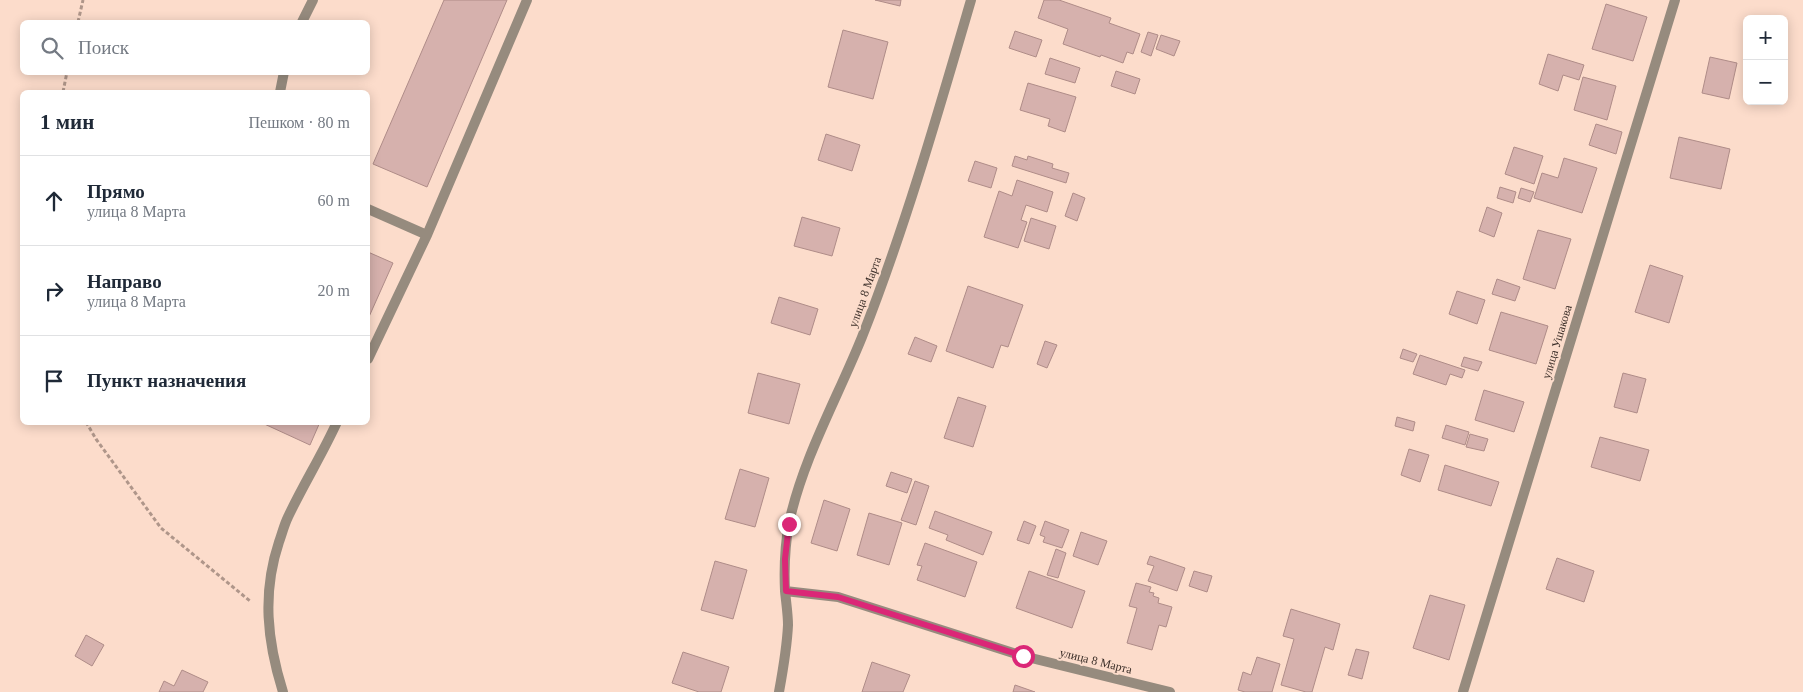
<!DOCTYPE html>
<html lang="ru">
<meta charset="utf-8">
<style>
body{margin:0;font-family:Georgia,serif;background:#f6f6f7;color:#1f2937}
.controls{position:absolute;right:15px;top:15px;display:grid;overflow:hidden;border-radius:8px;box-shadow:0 2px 12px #0003}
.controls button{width:45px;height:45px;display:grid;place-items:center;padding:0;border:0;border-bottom:1px solid #e0e1e3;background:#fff;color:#1f2937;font:25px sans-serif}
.stop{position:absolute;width:15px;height:15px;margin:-11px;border:4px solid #db2777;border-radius:50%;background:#fff}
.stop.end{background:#db2777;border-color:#fff;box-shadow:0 1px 5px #0008}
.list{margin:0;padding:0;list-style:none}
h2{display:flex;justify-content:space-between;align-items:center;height:65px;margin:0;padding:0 20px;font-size:21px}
h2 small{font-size:16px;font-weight:400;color:#747a83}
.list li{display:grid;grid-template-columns:32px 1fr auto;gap:15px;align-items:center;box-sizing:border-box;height:90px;padding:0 20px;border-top:1px solid #e0e1e3}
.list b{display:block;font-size:19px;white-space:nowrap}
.list p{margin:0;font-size:16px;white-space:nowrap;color:#747a83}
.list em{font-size:16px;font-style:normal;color:#747a83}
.icon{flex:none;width:28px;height:28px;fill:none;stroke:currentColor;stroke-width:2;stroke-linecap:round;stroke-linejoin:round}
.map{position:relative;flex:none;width:1803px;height:692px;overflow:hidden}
.search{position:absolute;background:#fff;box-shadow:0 2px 12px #0003;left:20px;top:20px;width:350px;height:55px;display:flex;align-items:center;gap:12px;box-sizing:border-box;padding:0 18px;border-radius:8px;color:#747a83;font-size:19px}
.panel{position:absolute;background:#fff;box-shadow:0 2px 12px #0003;left:20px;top:90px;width:350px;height:335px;border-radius:8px}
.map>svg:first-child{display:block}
.building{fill:#d6b1ad;stroke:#af8c88}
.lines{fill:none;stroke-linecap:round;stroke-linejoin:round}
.path{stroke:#af968a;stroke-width:3;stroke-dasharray:4 2.5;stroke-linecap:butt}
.street{stroke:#968b7e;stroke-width:10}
.route{stroke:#db2777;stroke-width:6}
.labels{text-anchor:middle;stroke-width:4;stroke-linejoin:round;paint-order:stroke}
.street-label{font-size:12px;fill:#3c2f29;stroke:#fcdccb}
</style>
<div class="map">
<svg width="1803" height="692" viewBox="0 0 1803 692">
<rect width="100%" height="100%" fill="#fcdccb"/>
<path class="building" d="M444 0H507L427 187 373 164Z
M875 0H901L900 6Z
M1044 0H1059L1111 18 1109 23 1140 34 1133 54 1127 52 1123 63 1101 55 1100 57 1063 44 1068 29 1038 18Z
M1606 4 1647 17 1633 61 1592 49Z
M843 30 888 42 873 99 828 87Z
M1015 31 1042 40 1036 57 1009 48Z
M1148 32 1158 35 1151 56 1141 52Z
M1161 35 1180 41 1174 56 1156 49Z
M1548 54 1584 65 1579 80 1563 75 1558 91 1539 84Z
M1710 57 1737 63 1729 99 1702 93Z
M1050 58 1080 68 1075 83 1045 74Z
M1116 71 1140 79 1135 94 1111 86Z
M1583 77 1616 86 1607 120 1574 110Z
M1028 83 1076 97 1065 132 1048 126 1050 119 1020 110Z
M1596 124 1622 132 1616 154 1589 145Z
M826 134 860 145 852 171 818 160Z
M1679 137 1730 149 1721 189 1670 178Z
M1514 147 1543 156 1534 184 1505 174Z
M1015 156 1027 160 1028 156 1053 164 1052 168 1069 173 1066 183 1012 166Z
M1564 158 1597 168 1582 213 1534 198 1542 173 1558 178Z
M975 161 997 168 991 188 968 181Z
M1017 180 1053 192 1047 212 1026 205 1021 220 1027 222 1018 248 984 237 999 191 1012 196Z
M1500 187 1516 192 1513 203 1497 198Z
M1521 188 1534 192 1530 202 1518 198Z
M1073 193 1085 198 1077 221 1065 216Z
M1487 207 1502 213 1494 237 1479 231Z
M802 217 840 228 832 256 794 246Z
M1031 218 1056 226 1049 249 1024 241Z
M1538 230 1571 239 1555 289 1523 279Z
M368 252 393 263 368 319Z
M1650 265 1683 276 1669 323 1635 312Z
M1497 279 1520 287 1515 301 1492 294Z
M968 286 1023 305 1008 347 1001 345 993 368 946 351Z
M1457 291 1485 300 1477 324 1449 314Z
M779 297 818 309 810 335 771 323Z
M1501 312 1548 326 1536 364 1489 350Z
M915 337 937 346 931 362 908 354Z
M1045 341 1057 345 1047 368 1037 364Z
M1403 349 1417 354 1413 362 1400 358Z
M1420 355 1465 370 1462 378 1450 374 1446 385 1413 374Z
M1464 357 1482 362 1478 371 1461 366Z
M758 373 800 384 789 424 748 413Z
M1623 373 1646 379 1637 413 1614 407Z
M1484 390 1524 402 1514 432 1475 420Z
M958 397 986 406 973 447 944 438Z
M1397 417 1415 422 1413 431 1395 426Z
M260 422H320L310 445Z
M1446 425 1469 432 1465 445 1442 438Z
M1470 434 1488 439 1484 451 1466 447Z
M1600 437 1649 450 1640 481 1591 467Z
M1409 449 1429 455 1420 482 1401 475Z
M1445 465 1499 482 1491 506 1438 490Z
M740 469 769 478 755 527 725 519Z
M891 472 912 479 907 493 886 486Z
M915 481 929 486 916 525 901 520Z
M824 500 850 509 837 551 811 543Z
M935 511 992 532 983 555 946 540 948 535 929 528Z
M869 513 902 523 889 565 857 555Z
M1024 521 1036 526 1029 544 1017 540Z
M1045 521 1069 530 1062 548 1043 542 1045 537 1040 535Z
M1081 532 1107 541 1098 565 1073 556Z
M925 543 977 562 965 597 917 580 922 566 917 565Z
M1056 549 1066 553 1058 578 1047 575Z
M1150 556 1185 568 1177 591 1148 581 1154 566 1147 564Z
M1557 558 1594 571 1584 602 1546 589Z
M715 561 747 570 733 619 701 610Z
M1029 571 1085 591 1072 628 1016 608Z
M1194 571 1212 576 1207 592 1189 586Z
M1136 583 1151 587 1149 592 1154 593 1153 596 1159 598 1158 603 1172 607 1166 627 1159 625 1152 650 1127 643 1137 608 1129 606Z
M1430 595 1465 605 1449 660 1413 648Z
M1291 609 1340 624 1333 650 1325 647 1312 692H1306L1281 685 1294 639 1283 636Z
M86 635 104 645 92 666 75 656Z
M1356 649 1369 652 1362 679 1348 675Z
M683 652 729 667 721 692H699L672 683Z
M1257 657 1280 664 1272 692H1245L1238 690 1243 672 1251 675Z
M872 662 910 675 903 692H862Z
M182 670 208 682 203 692H159L164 681 174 686Z
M1015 685 1035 692H1013Z"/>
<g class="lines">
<path class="path" d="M78 22 83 0
M63 92 67 72
M86 422 96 439 161 528 250 601"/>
<path class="street" d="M302 22 313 0
M280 92 284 72
M368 209 427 235
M368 359 427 235 527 0
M785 591 838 597 1023 656 1170 692
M283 692C267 641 262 593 279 542 282 534 284 525 288 517 303 485 322 455 337 422
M779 692C783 670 787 647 788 625 788 614 786 602 785 591 784 569 785 545 789 523 803 458 837 399 862 337 905 228 938 113 971 0
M1463 692 1675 0"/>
</g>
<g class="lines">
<path class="route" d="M789 524 785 559 786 591 838 597 1023 656"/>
</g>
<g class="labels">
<g class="street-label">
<text transform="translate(865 292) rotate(-70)" y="4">улица 8 Марта</text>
<text transform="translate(1557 342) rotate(-73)" y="4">улица Ушакова</text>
<text transform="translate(1096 661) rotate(14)" y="4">улица 8 Марта</text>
</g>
</g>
</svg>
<div class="controls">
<button>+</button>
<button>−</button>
</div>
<div class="stop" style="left:1023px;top:656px"></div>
<div class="stop end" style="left:789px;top:524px"></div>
<div class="search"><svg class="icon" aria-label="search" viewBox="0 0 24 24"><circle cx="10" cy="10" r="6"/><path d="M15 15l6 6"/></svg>Поиск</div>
<section class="panel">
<h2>1 мин<small>Пешком · 80 m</small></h2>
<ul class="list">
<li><svg class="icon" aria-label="ahead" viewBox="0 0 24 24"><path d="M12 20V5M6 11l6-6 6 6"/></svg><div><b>Прямо</b><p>улица 8 Марта</p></div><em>60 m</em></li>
<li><svg class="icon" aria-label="right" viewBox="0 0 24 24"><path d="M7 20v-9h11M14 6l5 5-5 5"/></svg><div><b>Направо</b><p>улица 8 Марта</p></div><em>20 m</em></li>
<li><svg class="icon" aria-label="arrive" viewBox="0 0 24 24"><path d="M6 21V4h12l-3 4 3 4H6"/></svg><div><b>Пункт назначения</b></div></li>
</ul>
</section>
</div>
